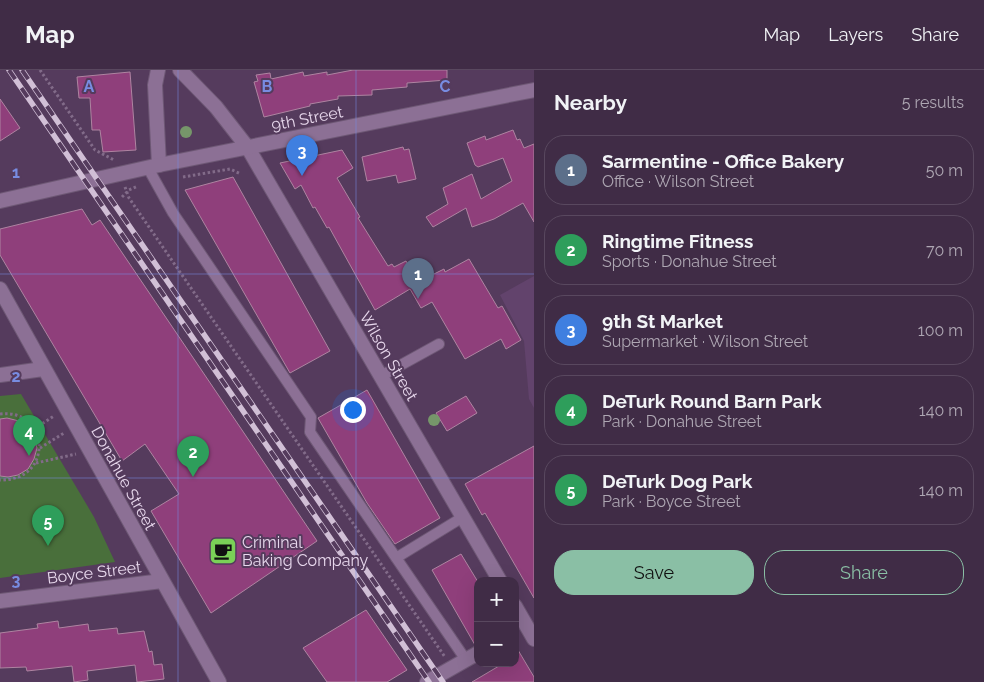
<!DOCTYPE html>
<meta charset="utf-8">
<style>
body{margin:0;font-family:Raleway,sans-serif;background:#4b3851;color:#f1f3f6}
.controls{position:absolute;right:15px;bottom:15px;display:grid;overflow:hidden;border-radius:10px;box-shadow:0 5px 20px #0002}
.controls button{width:45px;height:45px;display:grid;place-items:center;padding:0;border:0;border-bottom:1px solid #59485f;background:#402c46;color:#f1f3f6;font:25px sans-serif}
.you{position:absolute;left:352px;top:339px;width:18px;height:18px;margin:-12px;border:4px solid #fff;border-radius:50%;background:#1a73e8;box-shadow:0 0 0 8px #1a73e833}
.badge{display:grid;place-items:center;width:32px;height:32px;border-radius:50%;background:#8abfa5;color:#fff;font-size:16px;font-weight:700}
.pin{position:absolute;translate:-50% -41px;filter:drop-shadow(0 1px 2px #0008)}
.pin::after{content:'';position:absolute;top:26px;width:18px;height:15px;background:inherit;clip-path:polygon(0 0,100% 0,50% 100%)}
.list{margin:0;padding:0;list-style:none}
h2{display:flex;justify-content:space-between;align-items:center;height:65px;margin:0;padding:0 20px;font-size:21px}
h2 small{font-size:16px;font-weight:400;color:#aea7b3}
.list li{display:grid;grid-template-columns:32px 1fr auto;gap:15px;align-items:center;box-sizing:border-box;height:70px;margin:0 10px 10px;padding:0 10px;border:1px solid #59485f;border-radius:20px}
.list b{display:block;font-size:19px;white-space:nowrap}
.list p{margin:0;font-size:16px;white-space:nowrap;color:#aea7b3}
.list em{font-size:16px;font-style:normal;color:#aea7b3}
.actions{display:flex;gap:10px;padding:15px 20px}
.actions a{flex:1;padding:11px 0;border:1px solid #8abfa5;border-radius:20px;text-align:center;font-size:18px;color:#8abfa5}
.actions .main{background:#8abfa5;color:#111}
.map{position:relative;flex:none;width:534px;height:612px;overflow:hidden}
header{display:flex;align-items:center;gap:30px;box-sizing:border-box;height:70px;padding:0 25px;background:#402c46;border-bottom:1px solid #59485f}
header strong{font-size:24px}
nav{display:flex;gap:28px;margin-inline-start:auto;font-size:18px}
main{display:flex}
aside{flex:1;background:#402c46}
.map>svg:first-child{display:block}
.built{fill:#62436c}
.green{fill:#496f3b}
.building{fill:#8f3f7b;stroke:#ae84a1}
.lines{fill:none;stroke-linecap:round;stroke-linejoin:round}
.service-casing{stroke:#6e5875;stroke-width:12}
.minor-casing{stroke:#6e5875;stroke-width:16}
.tertiary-casing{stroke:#6e5875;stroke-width:16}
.path{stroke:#826b89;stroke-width:3;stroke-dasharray:2.5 2.5;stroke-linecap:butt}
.service{stroke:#8c7095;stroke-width:10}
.minor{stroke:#8c7095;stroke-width:14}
.tertiary{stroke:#8c7095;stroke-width:14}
.rail-casing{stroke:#d1bfd6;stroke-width:5.5}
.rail{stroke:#553b5d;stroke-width:4;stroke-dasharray:11;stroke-linecap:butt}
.tree{fill:#76966a}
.grid{fill:none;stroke:#788ce1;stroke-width:1;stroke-opacity:0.55}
.labels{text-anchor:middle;stroke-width:4;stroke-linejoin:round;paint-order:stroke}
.street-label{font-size:16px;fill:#e8d8ed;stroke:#553b5d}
.poi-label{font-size:16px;fill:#e8d8ed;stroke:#553b5d;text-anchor:start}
.grid-label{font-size:16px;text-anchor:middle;font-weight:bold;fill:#788ce1;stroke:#553b5d;stroke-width:4;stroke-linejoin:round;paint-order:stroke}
</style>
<header>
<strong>Map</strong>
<nav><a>Map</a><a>Layers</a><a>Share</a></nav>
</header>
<main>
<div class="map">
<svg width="534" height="612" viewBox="0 0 534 612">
<rect width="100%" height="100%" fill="#553b5d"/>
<path class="built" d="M534 206V338L529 329 524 271 500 225Z"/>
<path class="green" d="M21 324 94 447 115 492 0 508V326Z"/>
<path class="building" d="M353 0H447V10L407 13V17L372 20V25L338 26V29L310 34V36L264 47 254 12 258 11 256 5 270 3 271 9 303 2 304 6 327 2V5Z
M130 2 136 80 103 82 100 60H92L90 28H79L77 7Z
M0 29 20 58 0 71Z
M513 60 517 70 520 69 524 78 534 74V152L523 133 494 149 472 157 466 138 433 157 426 147 448 134 443 118 472 104 481 129 512 111 503 88 478 97 475 95 467 73 485 66 486 70Z
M403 77 404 80 409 79 416 109 398 113 396 105 367 111 362 87Z
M342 80 353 98 337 108 360 147 358 148 388 196 392 194 394 197 406 191 418 212 444 199 445 202 469 189 498 238 502 236 521 270 506 279 501 269 465 289 432 232 421 238 410 219 375 240 329 157 327 158 315 137 313 138 301 115 295 119 280 93Z
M233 107 330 281 290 303 185 120Z
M82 139 92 155 100 150 317 471 211 543 151 441 179 424 145 374 122 391 0 185V159Z
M367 320 440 448 395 474 367 433 318 348Z
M466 326 477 343 447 361 436 343Z
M7 348 19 351 28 357 34 367 37 378 34 389 28 399 18 405 8 407 0 406V349Z
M534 376V528L485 443 482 445 465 414Z
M461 484 478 512V574L475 575 432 500Z
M366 540 407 600 387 612H327L303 578Z
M58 551 59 558 88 554 89 561 117 558 118 564 144 561 149 582 152 581 154 595 162 594 164 609 137 612 135 595 87 601 88 610 74 612 72 596 27 601 26 597 0 598V563L38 558 37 554Z
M515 575 534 607V612H472L504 593H515Z"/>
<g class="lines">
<g class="service-casing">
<path id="service" d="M148 98 173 143 311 347 310 362 466 590
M381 306 439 274
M396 488 463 447"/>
</g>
<g class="minor-casing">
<path id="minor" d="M158 0 155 15 159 95
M248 78 500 511
M0 219 219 612
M0 305 43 299
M0 531 162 511
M515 536 534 569
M427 612 478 583"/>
</g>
<g class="tertiary-casing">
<path id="tertiary" d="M180 0 216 37 248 78
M0 131 159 95 534 20"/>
</g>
<path class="path" d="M40 0 95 80 114 90
M183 107 230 99 241 104
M125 117 129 128 445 587
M122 127 129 120 138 116
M0 344C49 338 55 411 0 410
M34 359 54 346
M40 378 64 363
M36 393 76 384"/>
<use href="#service" class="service"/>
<use href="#minor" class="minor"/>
<use href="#tertiary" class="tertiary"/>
<g class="rail-casing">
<path id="rail" d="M9 0 429 612
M22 0 443 612"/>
</g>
<use href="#rail" class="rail"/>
</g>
<g class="tree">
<circle cx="186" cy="62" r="6"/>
<circle cx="434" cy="350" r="6"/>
</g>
<path class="grid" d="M178 0V612M356 0V612M0 204H534M0 408H534"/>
<defs>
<g id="cafe-square" transform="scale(1.4375)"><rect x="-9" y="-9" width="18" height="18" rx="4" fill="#7ad157" stroke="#553b5d"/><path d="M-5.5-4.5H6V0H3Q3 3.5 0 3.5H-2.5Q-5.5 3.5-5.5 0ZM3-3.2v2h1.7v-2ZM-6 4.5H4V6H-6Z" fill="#111"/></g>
</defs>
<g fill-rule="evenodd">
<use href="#cafe-square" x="223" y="481"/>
</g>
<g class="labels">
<g class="street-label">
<text transform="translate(307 48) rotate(-11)" y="6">9th Street</text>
<text transform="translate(389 286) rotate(60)" y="6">Wilson Street</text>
<text transform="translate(124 408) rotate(61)" y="6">Donahue Street</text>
<text transform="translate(94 502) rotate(-7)" y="6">Boyce Street</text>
</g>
<g class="poi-label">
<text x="242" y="478">Criminal<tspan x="242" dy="18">Baking Company</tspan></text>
</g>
</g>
<g class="grid-label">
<text x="89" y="22">A</text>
<text x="267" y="22">B</text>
<text x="445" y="22">C</text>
<text x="16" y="108">1</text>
<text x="16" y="312">2</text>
<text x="16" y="516">3</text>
</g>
</svg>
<div class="controls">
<button>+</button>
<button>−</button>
</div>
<div class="you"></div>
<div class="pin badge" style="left:418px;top:229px;background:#5c6f8a">1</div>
<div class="pin badge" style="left:193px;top:407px;background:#2e9e5b">2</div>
<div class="pin badge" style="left:302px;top:106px;background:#3f7fe0">3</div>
<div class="pin badge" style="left:29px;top:386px;background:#2e9e5b">4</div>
<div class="pin badge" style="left:48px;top:476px;background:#2e9e5b">5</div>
</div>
<aside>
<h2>Nearby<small>5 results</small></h2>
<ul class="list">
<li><span class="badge" style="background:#5c6f8a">1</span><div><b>Sarmentine - Office Bakery</b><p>Office · Wilson Street</p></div><em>50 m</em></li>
<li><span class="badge" style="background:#2e9e5b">2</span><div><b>Ringtime Fitness</b><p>Sports · Donahue Street</p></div><em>70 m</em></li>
<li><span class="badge" style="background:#3f7fe0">3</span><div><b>9th St Market</b><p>Supermarket · Wilson Street</p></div><em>100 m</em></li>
<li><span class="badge" style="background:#2e9e5b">4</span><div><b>DeTurk Round Barn Park</b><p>Park · Donahue Street</p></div><em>140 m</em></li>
<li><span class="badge" style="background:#2e9e5b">5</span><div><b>DeTurk Dog Park</b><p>Park · Boyce Street</p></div><em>140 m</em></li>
</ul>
<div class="actions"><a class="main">Save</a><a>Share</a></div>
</aside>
</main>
